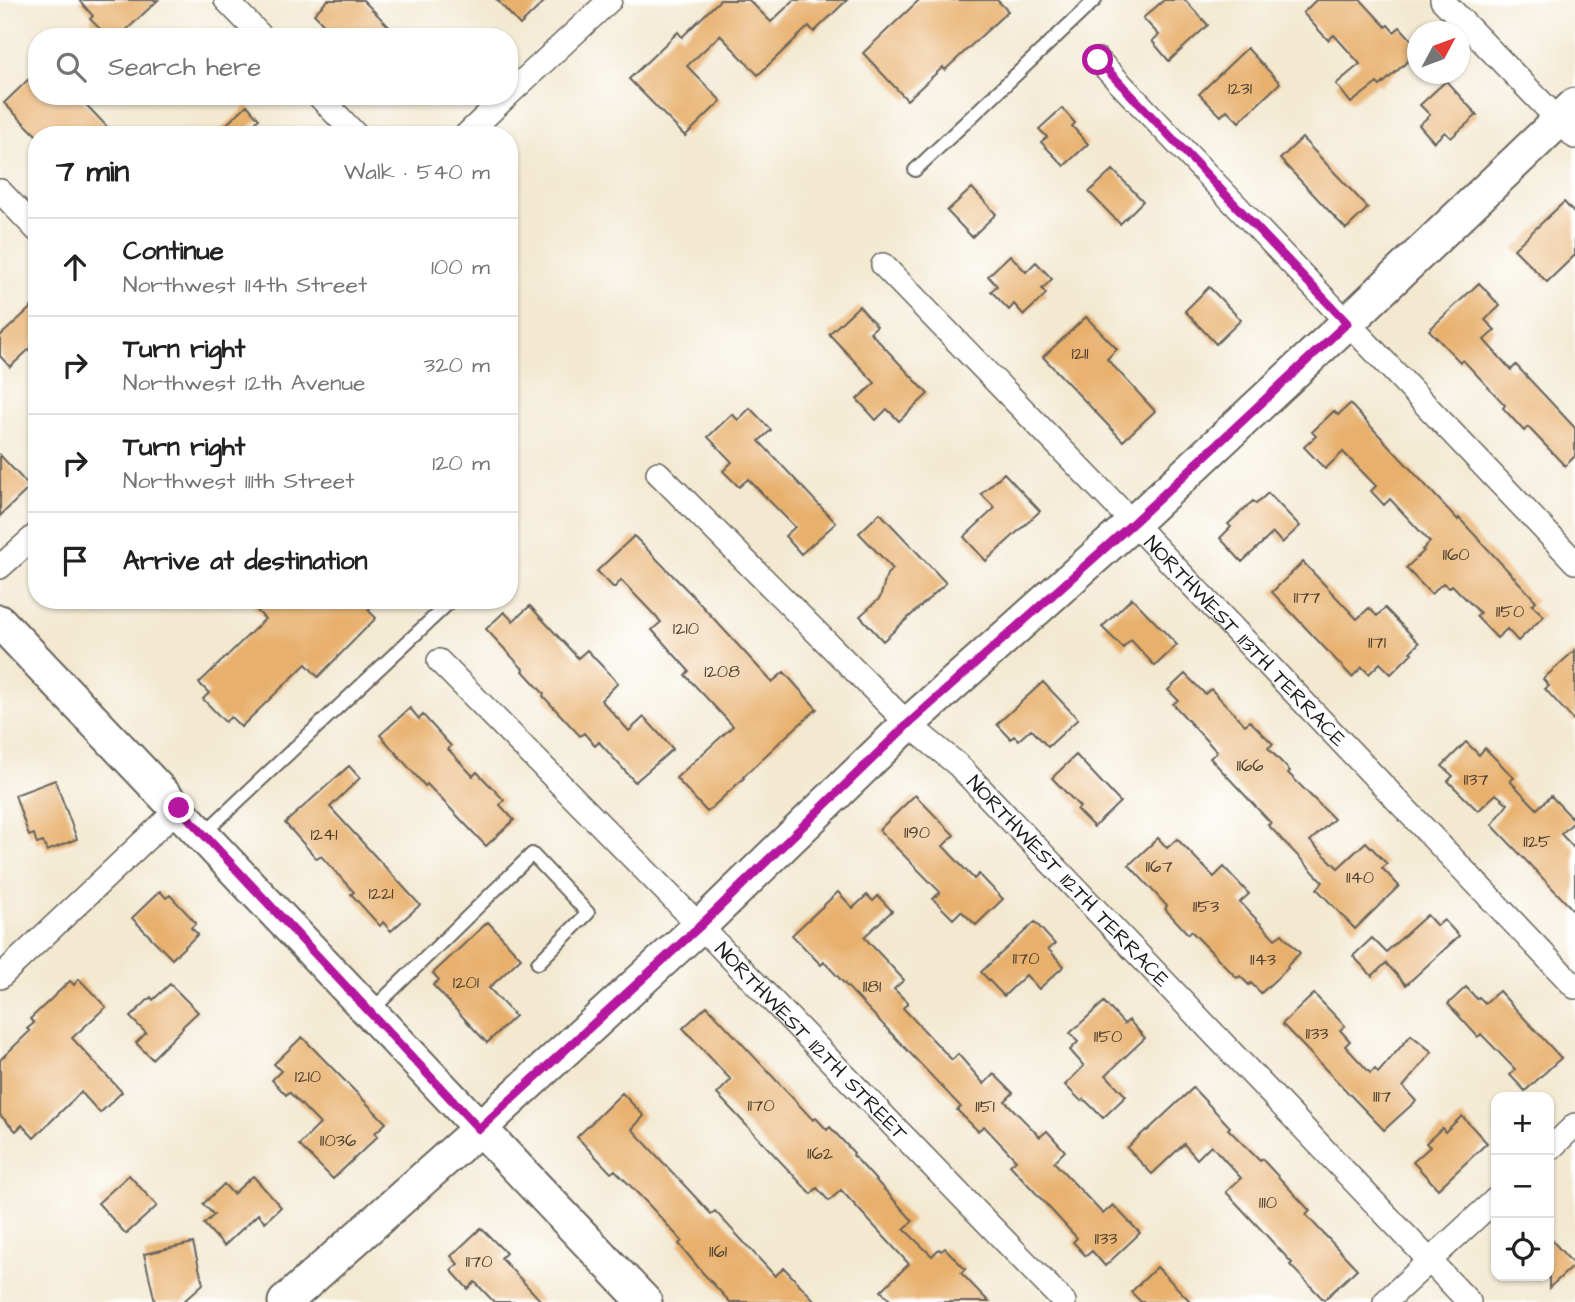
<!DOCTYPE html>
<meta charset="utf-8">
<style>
body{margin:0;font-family:"Architects Daughter",sans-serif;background:#f6f6f6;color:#222}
.controls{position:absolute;right:21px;bottom:21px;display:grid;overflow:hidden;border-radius:14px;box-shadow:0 2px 5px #0004}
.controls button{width:63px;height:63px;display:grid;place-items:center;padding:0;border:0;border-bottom:2px solid #e0e0e0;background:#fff;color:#222;font:35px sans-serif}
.compass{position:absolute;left:1407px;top:21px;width:63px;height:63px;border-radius:50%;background:#fff;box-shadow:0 2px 5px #0004;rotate:49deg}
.stop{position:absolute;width:21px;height:21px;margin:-16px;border:5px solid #b5179e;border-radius:50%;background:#fff}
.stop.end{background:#b5179e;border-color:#fff;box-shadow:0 2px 7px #0008}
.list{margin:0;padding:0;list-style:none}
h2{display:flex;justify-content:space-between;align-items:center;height:91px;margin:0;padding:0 28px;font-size:30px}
h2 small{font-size:23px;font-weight:400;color:#767676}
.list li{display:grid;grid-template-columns:46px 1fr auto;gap:21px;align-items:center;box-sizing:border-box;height:98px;padding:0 28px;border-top:2px solid #e0e0e0}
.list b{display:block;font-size:26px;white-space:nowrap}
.list p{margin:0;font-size:23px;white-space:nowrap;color:#767676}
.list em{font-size:23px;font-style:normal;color:#767676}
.icon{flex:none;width:38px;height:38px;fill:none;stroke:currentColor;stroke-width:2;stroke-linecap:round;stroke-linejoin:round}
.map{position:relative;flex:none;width:1575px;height:1302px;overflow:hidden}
.search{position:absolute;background:#fff;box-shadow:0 2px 5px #0004;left:28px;top:28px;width:490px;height:77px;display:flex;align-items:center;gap:18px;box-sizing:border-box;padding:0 24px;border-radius:28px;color:#767676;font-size:26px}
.panel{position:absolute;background:#fff;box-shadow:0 2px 5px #0004;left:28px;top:126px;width:490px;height:483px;border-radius:28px}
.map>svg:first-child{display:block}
.building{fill:#e8b06d}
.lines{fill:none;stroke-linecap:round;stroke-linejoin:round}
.lane-casing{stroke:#67645b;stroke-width:16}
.street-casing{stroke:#67645b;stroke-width:26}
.secondary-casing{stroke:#67645b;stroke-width:37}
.lane{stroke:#fff;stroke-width:12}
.street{stroke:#fff;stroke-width:23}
.secondary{stroke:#fff;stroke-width:33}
.route{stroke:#b5179e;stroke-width:9}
.labels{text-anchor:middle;stroke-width:5;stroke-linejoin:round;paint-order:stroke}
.number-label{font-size:18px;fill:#4f4130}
.street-label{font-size:21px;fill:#1c1c1c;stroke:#fff}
</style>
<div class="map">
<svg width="1575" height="1302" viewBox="0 0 1575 1302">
<rect width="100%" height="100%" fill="#fff"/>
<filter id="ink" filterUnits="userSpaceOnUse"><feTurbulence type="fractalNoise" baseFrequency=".0143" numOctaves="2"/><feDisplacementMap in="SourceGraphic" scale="14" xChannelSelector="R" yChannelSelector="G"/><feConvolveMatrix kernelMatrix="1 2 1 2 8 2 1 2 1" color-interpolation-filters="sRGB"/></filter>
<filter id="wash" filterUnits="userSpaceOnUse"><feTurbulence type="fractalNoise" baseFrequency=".00686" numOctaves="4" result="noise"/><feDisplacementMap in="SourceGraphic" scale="28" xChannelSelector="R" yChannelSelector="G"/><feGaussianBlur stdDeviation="1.57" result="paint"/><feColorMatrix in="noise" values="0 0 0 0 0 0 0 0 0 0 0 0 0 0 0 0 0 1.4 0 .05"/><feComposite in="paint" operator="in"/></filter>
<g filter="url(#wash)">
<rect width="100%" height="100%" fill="#f3e9d1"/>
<g id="blocks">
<path class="building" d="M79 0H158L119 37H102V31L90 19 93 16Z
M328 0H363L399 37H336L314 14Z
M497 0H546L520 25Z
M720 0H749L771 22 794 0H847L814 32 809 26 758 75 720 35 718 37 687 66 721 101 685 136 629 79 678 32 682 37Z
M919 0H997L1008 11 945 70 943 67 907 100 863 53Z
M1164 0H1185L1208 25 1169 61 1152 41 1159 35 1143 18Z
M1316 0H1361L1386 27 1388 25 1394 32 1400 27 1418 47V52L1380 86 1377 83 1351 103 1336 84 1360 64 1334 35 1328 40 1303 13Z
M1247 48 1280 83 1239 122 1227 110 1221 116 1199 94Z
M37 71V96H78L115 135H36L4 103Z
M1446 81 1477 115 1451 138 1445 132 1434 142 1419 125 1430 115 1420 105Z
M247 105 259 119 242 135H215Z
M1062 108 1075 123 1072 126 1088 144 1064 166 1041 142 1047 137 1039 129Z
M1302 138 1368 208 1346 229 1280 159Z
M1113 170 1143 201 1120 224 1089 192Z
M972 188 996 214 972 237 947 211Z
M1564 202 1575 214V255L1547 282 1514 249Z
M1010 255 1026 272 1036 262 1052 279 1042 289 1046 294 1024 315 1014 304 1009 310 991 291 997 286 988 276Z
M1479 283 1500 306 1485 320 1495 330 1484 340 1511 370 1516 365 1575 428V456L1565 466 1528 427 1524 431 1503 408 1505 405 1463 360 1460 362 1429 330Z
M1209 287 1241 320 1216 344 1185 311Z
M37 302V342L10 367 0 356V336Z
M859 306 877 326 870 332 928 394 899 421 887 409 876 420 857 399 875 383 829 334Z
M1086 317 1117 349 1107 359 1155 411 1123 441 1043 357Z
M1350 404 1458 520 1459 518 1536 601 1532 605 1544 616 1518 641 1507 629 1497 638 1476 616 1480 613 1452 585 1449 588 1443 583 1431 594 1406 568 1424 551 1422 550 1430 542 1390 499 1384 505 1371 491 1376 486 1343 452 1325 469 1304 447 1316 436 1312 432 1334 411 1338 415Z
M750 408 771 430 759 441 836 523 801 554 785 536 795 527 748 479 739 487 723 471 732 462 708 437 732 414 738 420Z
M0 455 30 487 0 516Z
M1004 473 1040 511 986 561 964 537 995 508 981 494Z
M1268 493 1300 526 1282 543 1273 533 1242 562 1220 538 1231 527 1228 524 1253 501 1256 504Z
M880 513 946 583 883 641 860 616 880 598 887 574 893 569 859 533Z
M634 536 691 594 772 682 784 672 817 709 783 739 743 777 744 778 707 812 676 778 733 726 685 675 689 671 652 630 661 622 621 580 614 588 597 571Z
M1303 562 1357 619 1369 608 1377 616 1385 608 1419 643 1410 652 1412 653 1391 674 1380 663 1369 674 1362 667 1352 677 1272 592Z
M1132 598 1177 645 1155 666 1131 640 1123 648 1102 627Z
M247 600H378L368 610 376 618 318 677 306 664 241 727 231 717 225 722 203 699 209 693 199 683 265 619Z
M530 606 578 658 587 650 618 683 601 700 629 731 644 717 673 749 635 782 599 742 595 746 584 733 580 736 543 696 544 694 523 671 524 670 486 629 504 612 513 621Z
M1575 650V722L1545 689 1549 686 1543 679Z
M1185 674 1205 694 1211 689 1245 725 1250 721 1273 744 1268 748 1290 771 1288 773 1334 819 1310 841 1338 868 1366 842 1387 864 1382 868 1399 886 1355 929 1317 889 1323 882 1268 825 1271 823 1210 758 1217 752 1173 704 1178 700 1168 690Z
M1043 682 1078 719 1048 747 1031 729 1019 740 1014 736 1011 739 997 724Z
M410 708 419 719 423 715 451 746 448 749 473 776 477 772 504 800 500 805 514 820 486 846 427 784 425 786 380 735Z
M1466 742 1479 755 1485 748 1514 778 1510 781 1537 809 1551 796 1575 821 1561 834 1575 849V912L1492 825 1508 804 1496 794 1478 811 1448 781 1453 776 1442 766Z
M1076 755 1120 802 1094 827 1077 810 1080 807 1052 778Z
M349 766 360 778 330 807 420 905 391 931 383 922 380 926 351 894 354 892 321 856 317 859 285 823Z
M55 780 77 839 47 851 43 842 37 844 34 834 29 836 15 795Z
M915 795 954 835 943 846 974 879 979 874 1003 899 976 925 961 911 953 919 933 899 940 892 879 830Z
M1158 838 1167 848 1177 839 1214 877 1224 867 1249 894 1240 902 1275 939 1282 934 1300 953 1287 966 1288 968 1261 993 1251 983 1249 985 1240 976 1237 978 1191 931 1188 934 1165 909 1167 906 1129 865Z
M160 891 166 898 170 895 196 923 191 928 198 934 172 959 132 918Z
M838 892 853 908 867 895 873 901 878 896 892 911 864 937 904 980 894 989 908 1003 903 1008 952 1060 958 1054 984 1084 994 1074 1013 1093 1005 1101 1040 1137 1047 1131 1065 1151 1054 1162 1103 1214 1113 1205 1140 1233 1105 1266 1092 1251 1086 1256 1073 1242 1077 1238 1010 1165 1016 1160 984 1126 978 1131 957 1110 961 1107 824 962 821 965 792 935Z
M1427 915 1437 926 1444 920 1459 936 1406 985 1386 963 1372 976 1353 956 1372 938 1386 952Z
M488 922 521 958 489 988 515 1016 487 1043 433 985 439 980 433 973Z
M1035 922 1055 944 1048 949 1064 966 1039 989 1026 975 1004 996 981 972Z
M79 979 106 1007 72 1038 122 1092 100 1113 81 1092 34 1138 22 1125 16 1131 0 1115V1060L30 1031 27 1029 34 1023 30 1019 70 981 74 985Z
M170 984 198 1012 182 1027 183 1028 152 1059 136 1043 146 1033 130 1017 151 997 153 1000Z
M1466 987 1477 999 1479 997 1485 1003 1499 991 1561 1058 1525 1091 1510 1075 1515 1069 1481 1034 1478 1037 1448 1004Z
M1314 994 1345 1026 1340 1030 1350 1041 1345 1046 1370 1073 1375 1069 1378 1073 1411 1035 1432 1052 1403 1087 1416 1101 1384 1130 1282 1024Z
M1104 1002 1124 1024 1129 1020 1145 1038 1106 1075 1126 1096 1103 1118 1084 1099 1081 1101 1065 1085 1084 1066 1070 1050 1078 1042 1070 1033Z
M707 1006 813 1120 816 1118 827 1130 830 1127 854 1153 853 1155 913 1221 904 1229 932 1256 939 1249 941 1251 945 1248 965 1269 961 1273 989 1302H892L881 1291 909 1264 841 1190 829 1201 817 1188 811 1194 717 1094 731 1080 683 1028Z
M302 1037 386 1123 375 1133 378 1136 333 1179 299 1145 320 1124 289 1092 286 1095 272 1080 281 1071 274 1064Z
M1193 1088 1230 1127 1228 1129 1260 1161 1262 1159 1310 1211 1306 1215 1357 1269 1324 1300 1290 1265 1292 1263 1226 1192 1241 1178 1211 1145 1197 1159 1184 1144 1152 1174 1127 1148 1146 1130 1147 1131Z
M622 1093 644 1116 632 1129 711 1214 715 1211 775 1276 784 1268 816 1302H730L702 1272 679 1244 682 1241 650 1206 615 1170 611 1173 577 1137Z
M1462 1116 1487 1143 1438 1189 1413 1162 1430 1147 1426 1143 1442 1128 1445 1132Z
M129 1175 157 1206 126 1234 98 1203Z
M253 1176 281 1207 265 1222 258 1214 224 1246 204 1224 214 1215 203 1204 224 1184 233 1194Z
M481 1228 506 1253 501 1258 542 1302H494L475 1282 468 1289 451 1270 458 1264 451 1256Z
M1549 1237 1574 1265 1549 1288Z
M193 1243 203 1284 183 1302H155L144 1254Z
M1157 1267 1191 1302H1141L1131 1292Z"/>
</g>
</g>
<g filter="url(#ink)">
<use href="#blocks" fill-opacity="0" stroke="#67645b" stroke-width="2"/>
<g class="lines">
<g class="lane-casing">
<path id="lane" d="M915 170 1095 0
M203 834 452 600
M370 1012 532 854 588 913 538 963"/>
</g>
<g class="street-casing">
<g id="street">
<path d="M226 0 262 37"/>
<path d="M1442 0 1575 137"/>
<path d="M1098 60 1575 562"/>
<path d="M509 94 610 0"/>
<path d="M319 96 356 135"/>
<path d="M466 135 507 96"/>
<path d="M0 191 37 230"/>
<path id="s1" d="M883 265 1133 523 1575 987"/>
<path id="s2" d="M658 473 908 724 958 765 1469 1302"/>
<path d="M0 567 37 534"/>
<path id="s3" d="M439 661 700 926 1064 1302"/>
<path d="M0 977 179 808"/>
<path d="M1549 1150 1575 1125"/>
<path d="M1385 1302 1496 1199"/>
</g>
</g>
<g class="secondary-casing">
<path id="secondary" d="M0 622C216 847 429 1076 645 1302
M285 1302 479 1129 700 926 908 724 1133 523 1347 323 1575 105"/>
</g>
<use href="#lane" class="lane"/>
<use href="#street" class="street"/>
<use href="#secondary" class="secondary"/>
</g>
</g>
<g class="lines" filter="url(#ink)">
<path class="route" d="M179 808 479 1129 700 926 908 724 1133 523 1347 323 1098 60"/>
</g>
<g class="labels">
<g class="number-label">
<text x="1240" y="94">1231</text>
<text x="1080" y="359">1211</text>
<text x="1456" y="560">1160</text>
<text x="1307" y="603">1177</text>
<text x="1510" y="617">1150</text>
<text x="686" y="634">1210</text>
<text x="1377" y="648">1171</text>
<text x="722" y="677">1208</text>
<text x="1250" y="771">1166</text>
<text x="1476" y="785">1137</text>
<text x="917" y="838">1190</text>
<text x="324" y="840">1241</text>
<text x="1537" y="847">1125</text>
<text x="1159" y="872">1167</text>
<text x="1360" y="883">1140</text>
<text x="381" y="899">1221</text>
<text x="1206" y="912">1153</text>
<text x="1026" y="964">1170</text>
<text x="1263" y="965">1143</text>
<text x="466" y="988">1201</text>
<text x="872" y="992">1181</text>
<text x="1317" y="1039">1133</text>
<text x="1108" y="1042">1150</text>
<text x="308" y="1082">1210</text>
<text x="1382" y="1102">1117</text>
<text x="761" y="1111">1170</text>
<text x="985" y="1112">1151</text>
<text x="338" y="1146">11036</text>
<text x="820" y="1159">1162</text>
<text x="1268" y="1208">1110</text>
<text x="1106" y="1244">1133</text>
<text x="718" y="1257">1161</text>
<text x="479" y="1267">1170</text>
</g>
<g class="street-label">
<text dy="7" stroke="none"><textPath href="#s1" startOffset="522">NORTHWEST 113TH TERRACE</textPath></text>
<text dy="7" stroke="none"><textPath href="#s2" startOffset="579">NORTHWEST 112TH TERRACE</textPath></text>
<text dy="7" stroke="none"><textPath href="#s3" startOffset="532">NORTHWEST 112TH STREET</textPath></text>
</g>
</g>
</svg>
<div class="controls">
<button>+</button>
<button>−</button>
<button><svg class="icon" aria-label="locate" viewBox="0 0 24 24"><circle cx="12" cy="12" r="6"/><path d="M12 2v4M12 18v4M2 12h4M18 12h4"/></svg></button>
</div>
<svg class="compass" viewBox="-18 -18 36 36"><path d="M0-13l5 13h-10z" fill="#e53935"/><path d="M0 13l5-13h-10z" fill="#767676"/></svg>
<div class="stop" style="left:1098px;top:60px"></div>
<div class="stop end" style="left:179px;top:808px"></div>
<div class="search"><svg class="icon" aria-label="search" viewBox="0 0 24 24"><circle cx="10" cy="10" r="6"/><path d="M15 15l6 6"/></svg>Search here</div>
<section class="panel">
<h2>7 min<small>Walk · 540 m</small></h2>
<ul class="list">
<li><svg class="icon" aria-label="ahead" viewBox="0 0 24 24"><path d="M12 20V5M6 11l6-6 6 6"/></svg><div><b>Continue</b><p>Northwest 114th Street</p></div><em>100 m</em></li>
<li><svg class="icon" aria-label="right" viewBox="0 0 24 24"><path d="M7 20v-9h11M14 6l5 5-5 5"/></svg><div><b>Turn right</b><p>Northwest 12th Avenue</p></div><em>320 m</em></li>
<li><svg class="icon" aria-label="right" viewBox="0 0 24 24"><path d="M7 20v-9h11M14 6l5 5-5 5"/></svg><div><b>Turn right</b><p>Northwest 111th Street</p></div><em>120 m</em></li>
<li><svg class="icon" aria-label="arrive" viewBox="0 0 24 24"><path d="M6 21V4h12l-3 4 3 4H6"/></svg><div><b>Arrive at destination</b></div></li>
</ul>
</section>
</div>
